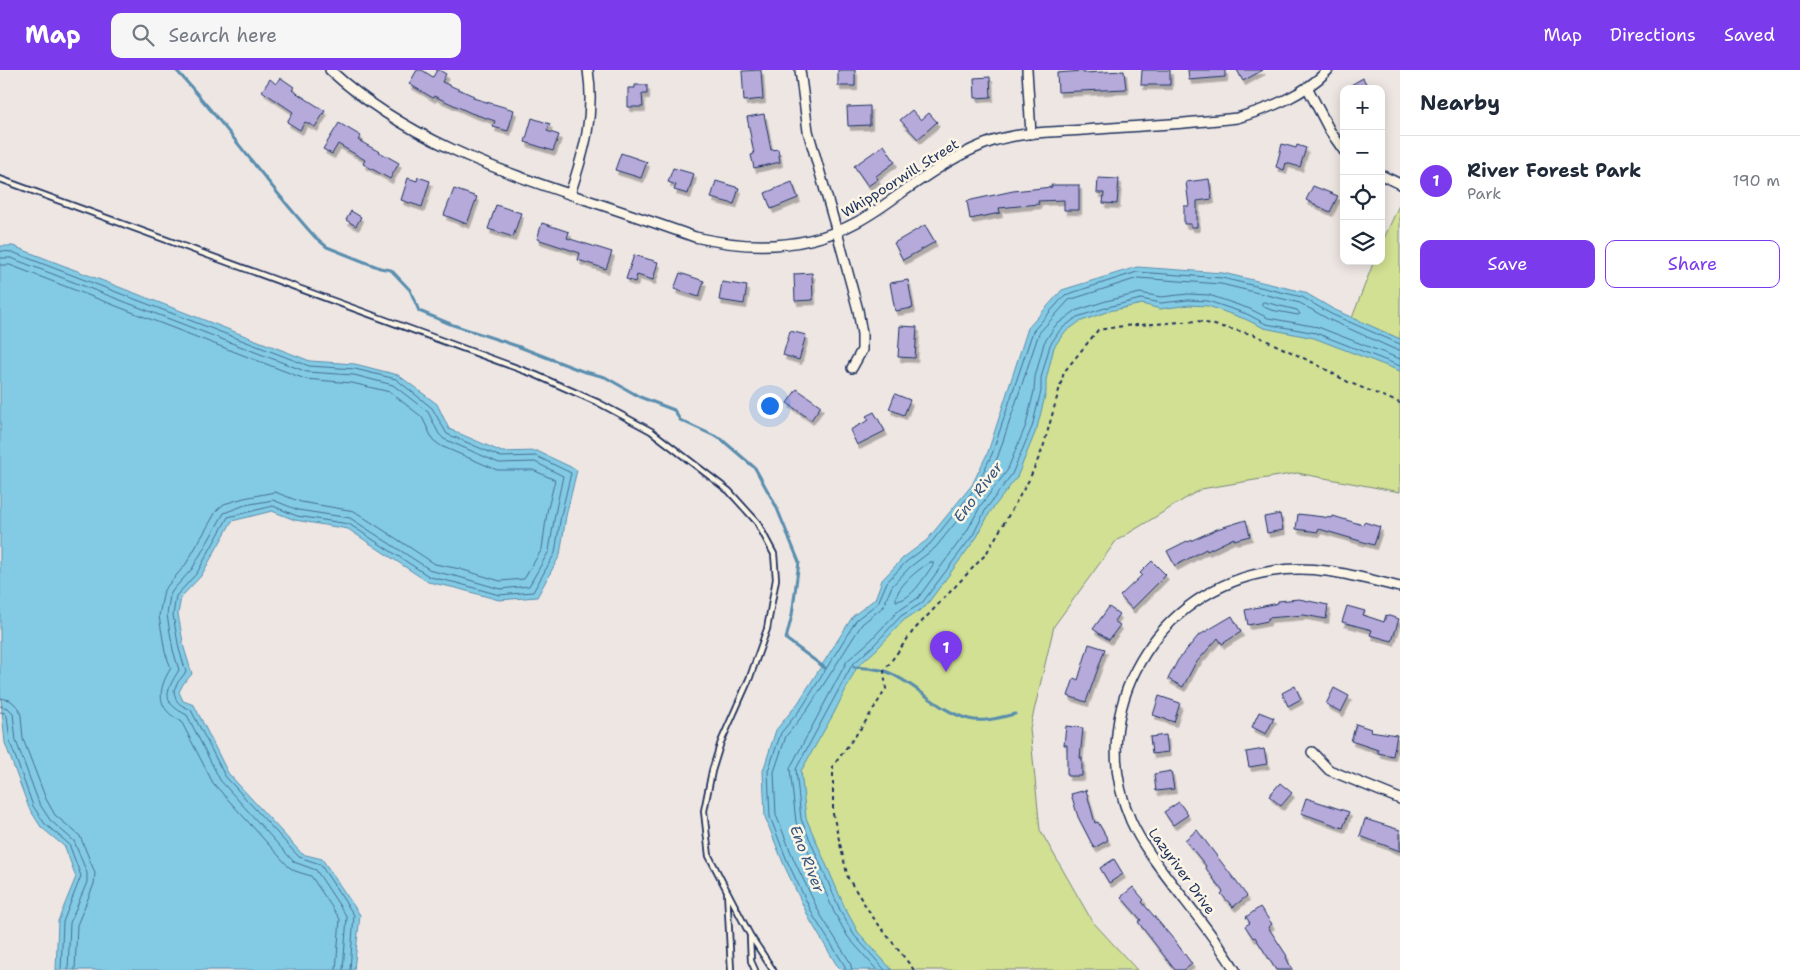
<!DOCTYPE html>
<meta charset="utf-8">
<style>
body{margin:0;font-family:"Shantell Sans",sans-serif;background:#f6f6f7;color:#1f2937}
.controls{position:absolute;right:15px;top:15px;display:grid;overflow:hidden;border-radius:10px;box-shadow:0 2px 12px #0003}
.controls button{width:45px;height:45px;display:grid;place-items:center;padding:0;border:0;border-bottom:1px solid #e0e1e3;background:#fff;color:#1f2937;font:25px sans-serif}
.you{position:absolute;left:769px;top:335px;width:18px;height:18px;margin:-12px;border:4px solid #fff;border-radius:50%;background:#1a73e8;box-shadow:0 0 0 8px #1a73e833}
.badge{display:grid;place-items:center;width:32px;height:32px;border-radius:50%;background:#7c3aed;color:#fff;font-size:16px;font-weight:700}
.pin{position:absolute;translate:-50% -41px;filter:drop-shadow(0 1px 2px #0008)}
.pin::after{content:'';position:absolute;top:26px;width:18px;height:15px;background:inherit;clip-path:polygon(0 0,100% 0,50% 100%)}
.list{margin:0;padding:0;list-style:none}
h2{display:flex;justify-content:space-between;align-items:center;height:65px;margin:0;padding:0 20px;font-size:21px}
h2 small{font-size:16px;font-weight:400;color:#747a83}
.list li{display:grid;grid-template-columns:32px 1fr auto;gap:15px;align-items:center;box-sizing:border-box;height:90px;padding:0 20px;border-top:1px solid #e0e1e3}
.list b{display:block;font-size:19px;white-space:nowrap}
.list p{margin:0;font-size:16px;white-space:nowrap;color:#747a83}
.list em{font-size:16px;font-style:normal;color:#747a83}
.actions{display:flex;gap:10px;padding:15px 20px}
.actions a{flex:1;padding:11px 0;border:1px solid #7c3aed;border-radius:10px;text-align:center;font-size:18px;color:#7c3aed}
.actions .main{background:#7c3aed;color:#fff}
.icon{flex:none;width:28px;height:28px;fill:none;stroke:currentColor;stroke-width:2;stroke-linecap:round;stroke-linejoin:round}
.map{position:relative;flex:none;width:1400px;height:900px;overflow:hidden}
header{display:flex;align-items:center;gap:30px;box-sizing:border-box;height:70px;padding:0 25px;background:#7c3aed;color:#fff}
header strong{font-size:24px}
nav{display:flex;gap:28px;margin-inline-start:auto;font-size:18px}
.search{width:350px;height:45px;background:#f6f6f7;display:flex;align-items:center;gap:12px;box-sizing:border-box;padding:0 18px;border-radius:10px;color:#747a83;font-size:19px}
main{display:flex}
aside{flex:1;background:#fff}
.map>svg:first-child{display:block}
.green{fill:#d2e093;stroke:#768878}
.water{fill:#83cbe4;stroke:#598dae}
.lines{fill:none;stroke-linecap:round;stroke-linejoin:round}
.shore{stroke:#456d94;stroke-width:1}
.stream{stroke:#598dae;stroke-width:3}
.building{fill:#b6aadb;stroke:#1b2f5e;filter:url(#shadow)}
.lane-casing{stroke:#1b2f5e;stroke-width:8}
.street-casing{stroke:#1b2f5e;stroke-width:12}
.path{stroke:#1b2f5e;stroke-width:2;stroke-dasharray:4 4;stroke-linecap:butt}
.lane{stroke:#fcf5e5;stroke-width:4.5}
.street{stroke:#fcf5e5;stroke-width:9}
.labels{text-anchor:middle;stroke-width:5;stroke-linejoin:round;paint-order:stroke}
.street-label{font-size:14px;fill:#1b2f5e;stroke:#fcf5e5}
.water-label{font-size:15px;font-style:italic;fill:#355680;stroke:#fcf5e5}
</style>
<header>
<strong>Map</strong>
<div class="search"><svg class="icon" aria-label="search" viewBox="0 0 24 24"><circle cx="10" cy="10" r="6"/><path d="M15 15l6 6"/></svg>Search here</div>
<nav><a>Map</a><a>Directions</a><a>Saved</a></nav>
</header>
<main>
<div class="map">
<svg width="1400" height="900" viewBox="0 0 1400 900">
<defs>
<filter id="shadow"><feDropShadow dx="2.5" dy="4.5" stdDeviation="0" flood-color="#0004"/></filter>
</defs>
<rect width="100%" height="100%" fill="#eee6e3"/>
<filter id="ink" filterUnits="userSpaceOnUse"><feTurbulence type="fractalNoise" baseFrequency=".02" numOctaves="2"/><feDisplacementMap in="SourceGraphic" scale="10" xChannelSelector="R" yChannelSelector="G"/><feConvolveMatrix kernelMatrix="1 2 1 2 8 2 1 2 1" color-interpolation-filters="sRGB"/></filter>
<g filter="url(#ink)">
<path class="green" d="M1400 133V269L1352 248 1374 191H1381V175Z
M1243 221 1400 284V422L1297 403 1201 419 1116 471 1054 556 1030 658 1040 760 1092 851 1137 900H868L781 718 800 665 1024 386 1062 235Z"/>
<path class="water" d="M0 176H13L310 291 355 294 398 305 437 334 449 359 502 382 537 381 577 400 566 446 560 485 537 527 499 530 456 518 428 512 348 459 295 450 272 441 232 451 201 506 181 527 178 544 184 578 192 604 183 614 179 622 183 631 194 635 228 703 302 784 322 789 360 845 354 900H56L58 851 76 807 65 777 41 757 29 738 5 673 0 619Z
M1137 197 1223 203 1304 222 1333 239 1400 269V301L1314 268 1264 258 1245 249 1208 236 1189 235 1160 239 1142 234 1109 241 1079 252 1064 263 1054 277 1046 310V322L1037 358 1017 407 990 442 977 467 925 537 904 550 877 579 857 597 834 643 801 701 806 748 845 838 858 862 892 900H842L836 894 810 850 784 795 765 747 763 701 776 660 798 633 853 546 875 529 882 510 903 488 927 470 972 415 988 382 1028 258 1062 220Z"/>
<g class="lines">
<path class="shore" d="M0 181 12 182 309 296 355 299 396 309 432 338 447 364 501 387 536 386 571 403 561 445 555 483 533 522 499 525 457 513 430 507 349 454 297 446 273 436 228 447 197 503 176 526 173 545 179 579 186 602 178 612 174 620C175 634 181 635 191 640L225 706 299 787 320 794 354 845 350 900
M0 188H11L307 302 354 305 393 315 428 342 439 364 444 369 499 393 535 392 563 406 555 444 549 481 529 516 500 519 459 507 432 501 350 448 298 440 273 430 245 435 224 443 192 499 173 520 170 525 167 545 173 580 179 600C166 621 160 632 187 645L220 710 294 792 316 800 347 847 343 900
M0 195H10L305 309 352 313 390 322 422 347 433 370 441 376 497 400H533L555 410 547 442 542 479 524 509 500 511 460 499 435 494 354 441 301 432 275 422 244 428 224 434 217 440 186 494 164 520 159 546 165 582 171 598C157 620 156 639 181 651L213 713 289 797 295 801 311 806 340 849 336 900
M1264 232 1297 240 1300 244 1298 245 1271 240 1262 236V233Z
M930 492H933V495C924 507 912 530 896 531 895 517 919 499 930 492Z
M0 628 10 630 19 638 21 646 23 669 46 729 55 745 80 766 95 803 94 814 77 855 75 900
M0 636 8 638 13 643 16 671 39 733 50 750 74 771 87 803V812L70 853 68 900
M0 642 5 643 7 646 10 672 33 736 45 754 69 774 81 806 63 852 61 900
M845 900V896L814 847 788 793 770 747 768 701 781 663 803 636 857 549 878 533 887 512 906 492 930 474 976 417 992 384 1033 261 1065 225 1137 202 1222 208 1302 227 1331 244 1400 274
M852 900 850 892 820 844 794 790 776 745 774 702 786 666 808 639 862 554 883 537 892 516 910 497 935 478 982 420 998 386 1039 263 1069 230 1138 208 1221 214 1300 233 1328 249 1394 279 1400 280
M877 900 848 867 834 842 796 752 790 698 847 591 870 571 897 542 918 528 967 461 981 435 1007 401 1026 355 1034 321 1035 307 1044 273 1055 256 1075 241 1106 231 1140 223 1161 227 1188 224 1209 225 1250 239 1268 248 1318 257 1400 289
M885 900 854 865 840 840 801 749 796 699 852 595 874 575 901 546 922 533 973 465 986 439 1012 404 1032 357 1041 321V308L1050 275 1060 260 1077 247 1108 237 1141 229 1161 233 1188 230 1208 231 1247 244 1266 254 1316 263 1400 296"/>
<path class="stream" d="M176 0C225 53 266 113 315 167L327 177 380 198 391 200 410 220 419 241 453 255 517 276 582 301 605 307 640 327 674 340 680 350 721 369 755 398 776 436 799 492 792 545 786 569 825 598
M854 597C864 598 876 598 885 601 915 612 937 641 969 649 984 653 1001 647 1015 644"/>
</g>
<path class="building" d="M417 0H422L433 7 437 0H439L446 4 442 12 474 26 473 28 514 40 508 61 493 57 495 51 471 43 434 26 433 28 409 14Z
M761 0 763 29 744 31 742 1Z
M838 0H855V16H838Z
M1142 0H1170V15H1141Z
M1188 0H1225V7L1189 10Z
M1237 0H1263L1243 11Z
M1082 1 1083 3 1124 1 1126 19 1058 22 1057 3Z
M990 7 991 27 975 28 974 8Z
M281 8 294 17 292 20 325 41 315 57 305 52 300 60 287 52 293 42 262 21 270 9 276 14Z
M1363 8 1369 19H1344Z
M635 15H647V24H642L643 37H628V18H635Z
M870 36V55L848 56 847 37Z
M912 40 921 50 929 43 937 52 918 69 900 50Z
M764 44 771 80 778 79 780 92 754 98 751 85 754 84 747 47Z
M532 48 550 54 547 61 559 65 553 81 525 72Z
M339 53 361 66 358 70 399 93 390 109 363 94 365 90 338 74 332 84 323 79Z
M1282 74 1296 78 1297 75 1306 78 1300 97 1286 93 1284 100 1276 97Z
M884 75 895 92 876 106 878 109 868 116 854 96Z
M621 83 647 92 641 108 615 100Z
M673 98 694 104 688 124 674 120 676 115 668 112Z
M418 107 430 111 422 137 401 130 408 108 417 111Z
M1098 108 1119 109 1117 134 1103 133 1104 123H1097Z
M1209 109 1212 129 1197 131V157H1191V154H1184V136H1189L1186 112Z
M716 111 739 118 734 134 711 128Z
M792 112 798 128 771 139 765 123Z
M1051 115H1079V140H1064V130L1038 131 1039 134 999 138 1000 143 970 149 967 131 1013 121 1052 117Z
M1313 116 1338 126 1330 142 1306 130Z
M454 119 477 127 467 154 444 145Z
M496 135 521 143 513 167 488 159Z
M351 141 361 147 356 156 346 150Z
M542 153 569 162 567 168 612 182 606 199 578 190 580 183 537 169Z
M925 155 935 172 903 190 894 173Z
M634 185 658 192 653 210 637 205 635 212 626 209Z
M680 203 704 211 699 227 674 219Z
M812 203 813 230 795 231 794 204Z
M908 210 913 238 895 241 890 213Z
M722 212 747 216 744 234 719 230Z
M900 256 917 257 915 288 898 287Z
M790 261 806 265 799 290 783 285Z
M797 319 821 336 811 350 787 333Z
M895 324 910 330 904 345 889 339Z
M874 342 885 361 857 375 850 360 869 350 866 346Z
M1280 444 1283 460 1267 463 1264 447Z
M1298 444 1332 448 1333 446 1363 455 1364 452 1380 457 1374 475 1319 459 1318 462 1296 459Z
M1246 450 1250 466 1234 470V468L1207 481 1206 479 1175 496 1167 481 1187 471 1188 472 1217 459Z
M1152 491 1166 505 1132 539 1120 526 1142 505 1140 503Z
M1299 529 1328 535 1326 549 1304 545 1268 548V551L1248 555 1245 540 1278 533V531Z
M1347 536 1365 541 1363 545 1384 552 1386 545 1399 549 1392 571 1370 565 1372 560 1342 552Z
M1109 537 1119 544 1114 551 1120 555 1109 570 1093 559Z
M1232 546 1241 562 1222 574 1218 568 1195 594 1183 617 1168 609 1178 590 1198 566Z
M1089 574 1105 579 1086 632 1068 626 1074 608 1078 610Z
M1295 616 1301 629 1288 636 1282 623Z
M1334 618 1349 626 1341 642 1326 634Z
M1159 626 1180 633 1174 652 1153 645Z
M1259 642 1274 648 1266 664 1252 657Z
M1356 654 1371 659 1370 661 1397 665 1393 686 1378 683V680L1351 671Z
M1066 656 1083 658 1080 688H1082V706H1067V675H1064Z
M1166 665 1168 682 1152 684 1150 667Z
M1264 679 1267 694 1249 697 1246 682Z
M1171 701 1174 719 1156 721 1154 704Z
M1280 713 1292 723 1281 736 1269 726Z
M1086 720 1095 753 1098 752 1108 770 1094 778 1078 747 1071 724Z
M1306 728 1349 742 1343 758 1301 743Z
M1179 732 1188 745 1173 755 1164 742Z
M1365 749 1400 760V781L1360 766Z
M1197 760 1247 826 1233 837 1221 824 1223 822 1205 797 1206 796 1185 770Z
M1114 789 1123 804 1109 813 1100 798Z
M1133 817 1144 830 1142 832 1175 871 1192 894 1184 900H1175L1138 852 1141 850 1121 827Z
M1260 837 1272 854 1268 857 1287 886 1286 887 1292 900H1276L1255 867 1253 868 1245 856 1250 853 1246 847Z"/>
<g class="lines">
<g class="lane-casing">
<path id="lane" d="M0 109 536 305 599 333 651 361 729 421 757 452 774 484 776 509 767 559 750 607 721 672 712 701 704 741 709 786 750 865 773 900
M727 821 731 900
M750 867 751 891 755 900"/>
</g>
<g class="street-casing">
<path id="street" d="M330 0C404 68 494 99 587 130 623 142 659 154 695 167 750 180 806 180 857 152 874 143 889 132 904 121 932 102 960 82 993 71 1022 62 1053 62 1083 60 1134 56 1186 54 1237 48 1270 38 1304 25 1328 0
M800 0 808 61 837 162 858 240 862 264V280L852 298
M1027 0 1031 64
M1307 17 1330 61 1344 81
M1381 105 1400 114
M570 124C584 82 595 46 588 0
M1312 682 1329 700 1400 729
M1235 900C1218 872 1197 846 1177 820 1160 798 1143 777 1131 751 1083 641 1157 518 1273 501 1317 494 1358 507 1400 517"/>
</g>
<path class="path" d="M914 900 872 846 848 808 833 744V696L864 654 886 619 884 601 913 561 986 484 1029 410 1043 378 1064 302 1098 260 1123 256 1198 251 1255 265 1316 294 1348 312 1400 333"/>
<use href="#lane" class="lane"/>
<use href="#street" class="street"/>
</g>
</g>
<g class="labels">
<g class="street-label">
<text transform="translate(900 108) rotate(-32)" y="5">Whippoorwill Street</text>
<text transform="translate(1182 801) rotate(54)" y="5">Lazyriver Drive</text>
</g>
<g class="water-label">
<text transform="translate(978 422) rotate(-53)" y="5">Eno River</text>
<text transform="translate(807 789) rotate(69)" y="5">Eno River</text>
</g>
</g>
</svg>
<div class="controls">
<button>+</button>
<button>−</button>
<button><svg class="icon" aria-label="locate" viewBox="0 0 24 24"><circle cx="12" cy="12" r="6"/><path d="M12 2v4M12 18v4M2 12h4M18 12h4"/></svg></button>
<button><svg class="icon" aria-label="layers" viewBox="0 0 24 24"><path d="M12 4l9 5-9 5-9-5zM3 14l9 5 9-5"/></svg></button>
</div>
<div class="you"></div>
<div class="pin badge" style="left:946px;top:602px">1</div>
</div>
<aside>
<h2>Nearby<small></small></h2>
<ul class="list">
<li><span class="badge">1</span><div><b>River Forest Park</b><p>Park</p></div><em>190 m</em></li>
</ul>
<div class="actions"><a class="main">Save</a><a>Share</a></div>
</aside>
</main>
